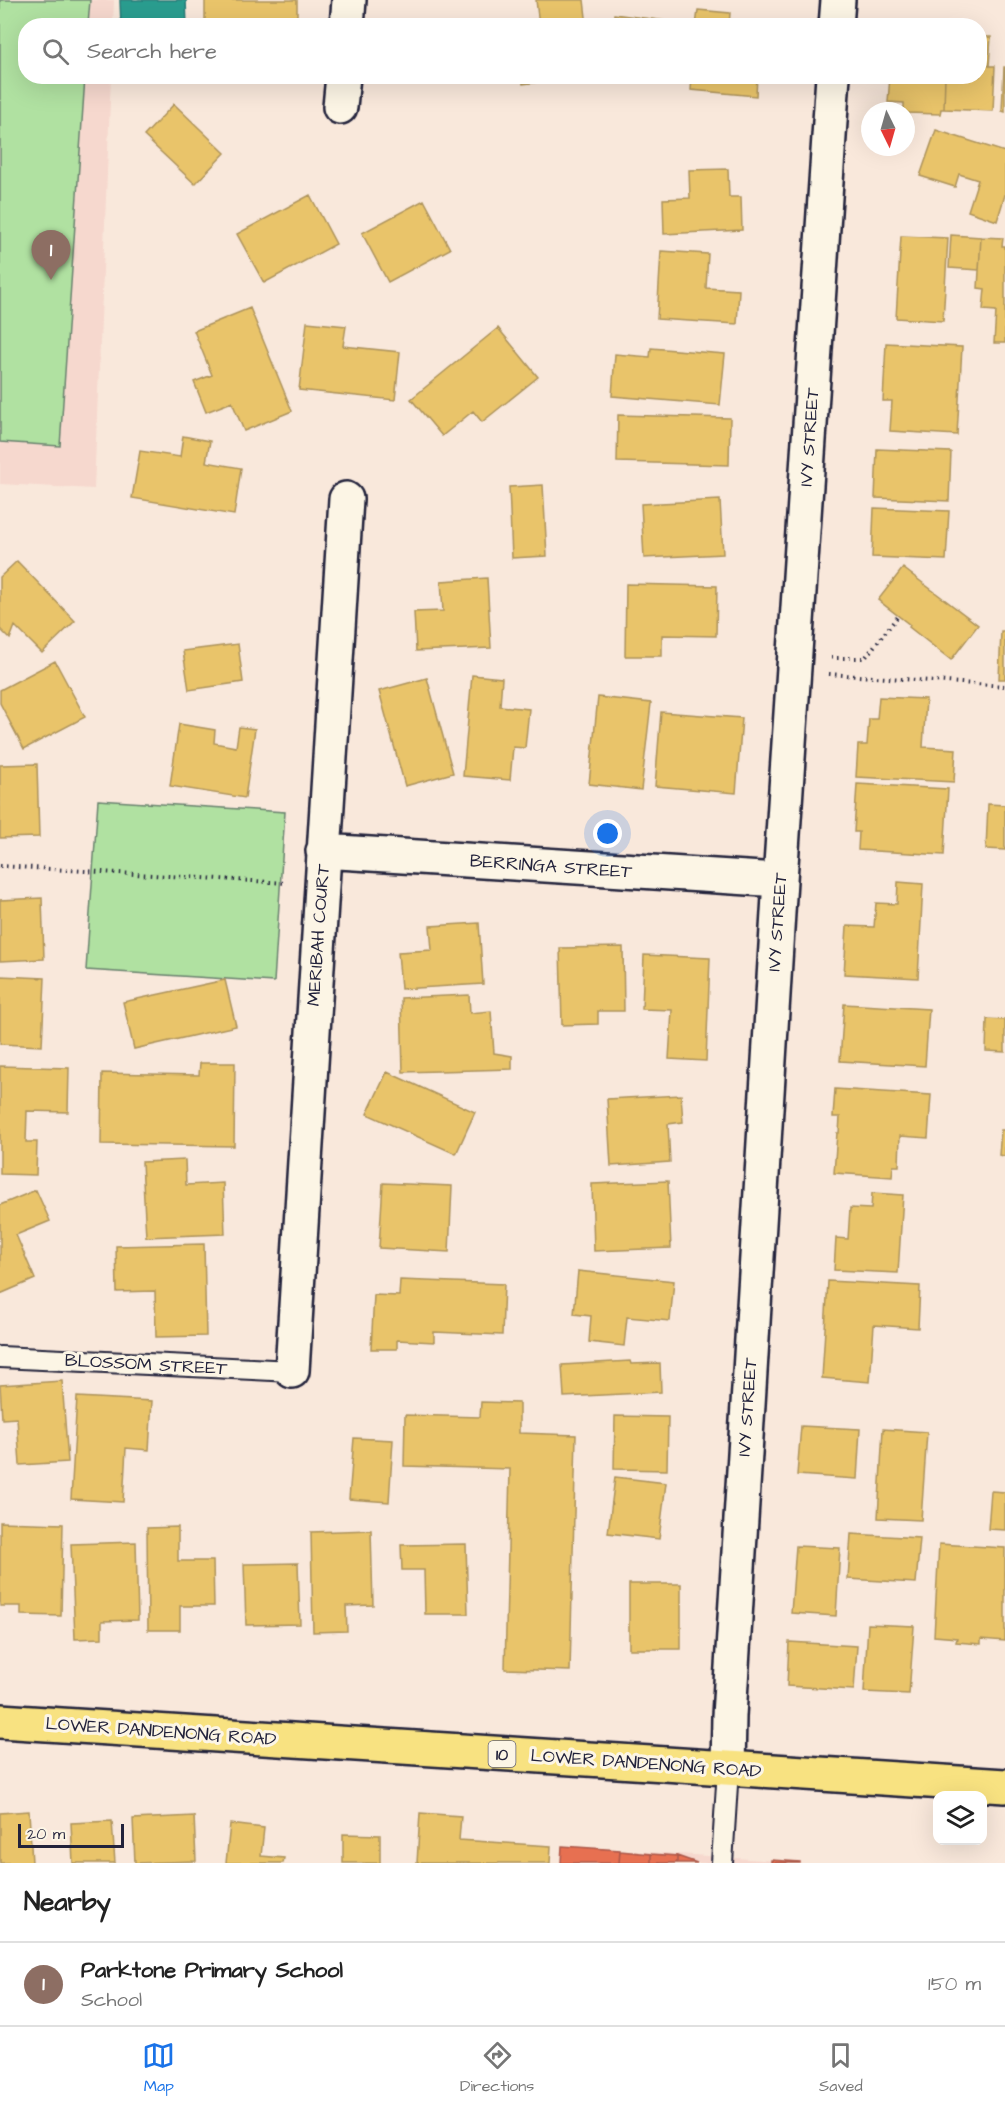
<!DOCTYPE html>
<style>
body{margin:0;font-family:"Architects Daughter",sans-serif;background:#f6f6f6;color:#222}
.controls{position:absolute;right:18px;bottom:18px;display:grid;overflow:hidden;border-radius:12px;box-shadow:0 6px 24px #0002}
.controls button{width:54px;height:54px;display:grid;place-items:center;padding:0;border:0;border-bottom:2px solid #e0e0e0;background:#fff;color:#222;font:30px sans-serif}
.compass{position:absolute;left:861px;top:102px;width:54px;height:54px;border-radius:50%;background:#fff;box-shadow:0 6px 24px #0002;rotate:175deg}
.scale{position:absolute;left:18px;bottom:15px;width:106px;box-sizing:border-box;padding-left:6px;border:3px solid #22223b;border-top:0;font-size:16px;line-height:21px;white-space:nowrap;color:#22223b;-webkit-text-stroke:4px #fcf5e5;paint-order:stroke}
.you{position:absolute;left:608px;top:834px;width:21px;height:21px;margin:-15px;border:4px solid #fff;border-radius:50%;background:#1a73e8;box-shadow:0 0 0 9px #1a73e833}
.badge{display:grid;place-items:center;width:39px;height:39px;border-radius:50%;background:#1a73e8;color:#fff;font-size:20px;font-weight:700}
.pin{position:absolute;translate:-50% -50px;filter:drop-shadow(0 2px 3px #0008)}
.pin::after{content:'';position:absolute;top:32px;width:21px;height:18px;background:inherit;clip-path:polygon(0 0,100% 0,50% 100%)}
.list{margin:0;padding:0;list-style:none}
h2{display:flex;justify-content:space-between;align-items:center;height:78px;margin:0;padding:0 24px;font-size:26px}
h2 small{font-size:20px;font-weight:400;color:#767676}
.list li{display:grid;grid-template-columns:39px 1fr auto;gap:18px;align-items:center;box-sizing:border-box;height:84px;padding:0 24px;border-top:2px solid #e0e0e0}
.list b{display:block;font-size:22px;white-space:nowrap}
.list p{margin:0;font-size:20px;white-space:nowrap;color:#767676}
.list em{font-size:20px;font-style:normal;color:#767676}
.icon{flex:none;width:33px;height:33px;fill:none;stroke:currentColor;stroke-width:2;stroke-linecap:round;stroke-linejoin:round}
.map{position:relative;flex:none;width:1005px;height:1863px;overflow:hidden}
.search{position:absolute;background:#fff;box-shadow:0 6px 24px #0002;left:18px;right:18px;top:18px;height:66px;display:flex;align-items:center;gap:15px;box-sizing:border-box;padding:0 21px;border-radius:24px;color:#767676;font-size:22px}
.sheet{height:162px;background:#fff}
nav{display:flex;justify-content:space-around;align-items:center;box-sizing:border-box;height:84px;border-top:2px solid #e0e0e0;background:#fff;font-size:16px;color:#767676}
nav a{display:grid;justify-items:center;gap:3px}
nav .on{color:#1a73e8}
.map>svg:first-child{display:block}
.built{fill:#f6d8ce}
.green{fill:#b0e1a1;stroke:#69826e;stroke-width:1.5}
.homes{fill:#e9c46a;stroke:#ad935c;stroke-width:1.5}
.shops{fill:#e76f51;stroke:#ac584a;stroke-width:1.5}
.schools{fill:#2a9d8f;stroke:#287876;stroke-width:1.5}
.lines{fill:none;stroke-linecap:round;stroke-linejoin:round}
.lane-casing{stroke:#22223b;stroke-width:24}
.street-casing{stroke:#22223b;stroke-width:38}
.highway-casing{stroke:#22223b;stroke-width:38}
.path{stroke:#22223b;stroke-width:4;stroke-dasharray:1.5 4.5;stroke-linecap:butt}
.lane{stroke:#fcf5e5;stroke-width:20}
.street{stroke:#fcf5e5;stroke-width:33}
.highway{stroke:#f8e281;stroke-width:33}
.labels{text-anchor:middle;stroke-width:6;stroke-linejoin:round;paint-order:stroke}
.shield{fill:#fcf5e5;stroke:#63616e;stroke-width:1.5}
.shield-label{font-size:16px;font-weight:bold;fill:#22223b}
.street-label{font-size:18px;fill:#22223b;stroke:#fcf5e5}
</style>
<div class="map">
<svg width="1005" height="1863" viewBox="0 0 1005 1863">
<rect width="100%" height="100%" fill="#f9e8db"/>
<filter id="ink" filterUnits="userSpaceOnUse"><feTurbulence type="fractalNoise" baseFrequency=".0167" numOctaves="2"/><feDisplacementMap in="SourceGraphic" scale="12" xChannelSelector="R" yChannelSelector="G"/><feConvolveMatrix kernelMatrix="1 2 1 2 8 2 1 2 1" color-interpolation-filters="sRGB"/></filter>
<g filter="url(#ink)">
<path class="built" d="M0 0H114L113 25 26 26V76L111 77 94 489 0 484Z
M561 1847 679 1854 804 1863H560Z"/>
<path class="green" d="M0 0H90L88 25 26 26V76L85 77 60 446 0 442Z
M98 800 285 812 274 982 86 970Z"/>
<path class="homes" d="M205 0H297V26H205Z
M536 0H584L587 26H532L539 25Z
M698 10 730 13 729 26H696Z
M614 14 688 24V26H613Z
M980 37H991L989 66H995L993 111 944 109 945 76H980Z
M1004 67H1005V112L1002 111Z
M522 76H588L523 84Z
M692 76H757L756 96 691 90Z
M890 76H945L944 109H941L940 114 906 113 904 111V103L888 102Z
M174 104 225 153 195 184 144 136Z
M936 130 1005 152V195L997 221 968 211 978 180 959 174 955 187 920 176Z
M728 169 729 197H741L742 230 664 234 663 199 690 198 689 170Z
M310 195 336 244 264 283 237 234Z
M424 200 450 249 388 282 362 233Z
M951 235 981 237 979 270 949 268Z
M901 236 948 238 943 321 896 318Z
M981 237 1003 238 1002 246H1005V343H994L996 311 983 310 985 289 978 288Z
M661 251 708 254 706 288 739 290 737 324 657 319Z
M250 308 292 411 244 431 232 402 206 412 194 382 212 375 194 331Z
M307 322 346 326 343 346 400 352 395 400 299 390Z
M498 328 538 377 482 422 473 411 442 436 411 399Z
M886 343 962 347 957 435 890 431 892 401H883Z
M651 348 725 354 720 405 612 396 615 354 650 357Z
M618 415 730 418 729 465 617 462Z
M183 436 210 441 206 462 241 468 234 515 132 498 140 451 180 457Z
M877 449 951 452 949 501 875 498Z
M543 485 547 556 512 558 509 487Z
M720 500 723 554 644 558 641 504Z
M874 508 949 511 946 560 872 557Z
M17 561 75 621 42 653 15 626 10 639 0 629V577Z
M903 568 978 625 951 660 909 627 910 625 878 600Z
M487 578 491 648 416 651 414 612 443 611 441 581Z
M626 584 717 586 716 636 662 635V656H625Z
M1001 631H1005V679H999Z
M238 644 243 682 189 690 183 651Z
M55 661 85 717 24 749 0 703V690Z
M472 675 502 678 500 706 529 709 525 748 513 747 510 780 463 776Z
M427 678 453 773 405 786 379 691Z
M598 697 651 703 641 790 589 784Z
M879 697 926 699 923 747 956 749 954 782 856 777 858 745H867L869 719H877Z
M661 712 742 718 736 793 655 786Z
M179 724 215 730 214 743 236 747 239 727 255 729 245 798 170 786Z
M37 764 39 837 0 838V765Z
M857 784 948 789 944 855 858 850 859 832H854Z
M988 804 1005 805V850L986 849Z
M898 882 923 884 918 978 844 974 847 926 874 927 876 903 897 904Z
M42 898 44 959 0 961V900Z
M479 923 483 984 401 989 398 952 432 950 430 926Z
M623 947 624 1011H598V1024L562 1025 560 948Z
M644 955 710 958 706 1061 669 1059 672 1010 642 1009Z
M0 976 45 978 42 1046 0 1044Z
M225 980 236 1026 134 1049 123 1002Z
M469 995 470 1013 491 1011 494 1053 512 1056V1069L403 1072 401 998Z
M844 1004 929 1009 925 1066 840 1061Z
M987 1019 1005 1020V1052L986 1051Z
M200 1063H235L234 1146 101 1144 102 1073 199 1075Z
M0 1066 69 1068 68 1112 27 1111 26 1142H37L36 1175 0 1174Z
M387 1072 475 1112 456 1154 367 1114Z
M835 1089 931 1095 928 1138 900 1136 899 1166H893L892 1177 834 1173 837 1133H839L840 1117H833Z
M681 1095 683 1122 668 1124 670 1162 611 1166 607 1099Z
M1001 1130H1005V1156L999 1155Z
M185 1160 186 1185 223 1183 225 1234 146 1237 142 1162Z
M668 1181 671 1248 594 1251 592 1184Z
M383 1183 452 1186 449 1252 379 1248Z
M36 1190 50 1221 16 1235 35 1279 0 1294V1205Z
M872 1193 903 1195 898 1273 834 1270 836 1238 848 1239 850 1208 871 1209Z
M204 1244 206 1336 156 1337 155 1291 117 1292 116 1246Z
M578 1271 674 1281 670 1321 627 1317 624 1346 589 1342 591 1316 574 1314Z
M400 1280 504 1284 502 1335 434 1332V1342L397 1340V1349H371L374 1295 399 1296Z
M828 1281 920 1286 918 1328 874 1325 870 1382 822 1378Z
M630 1361 631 1364 660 1363 661 1392 564 1397 562 1365Z
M62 1381 68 1462 20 1465 17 1418 2 1419 0 1385Z
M77 1397 152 1401 149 1450 126 1448 123 1502 71 1499Z
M481 1402 519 1403V1433L576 1435 570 1671 505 1669 510 1469 404 1466 405 1415 480 1417Z
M615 1416 668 1417 667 1470 614 1469Z
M801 1426 860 1429 857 1479 797 1475Z
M883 1429 927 1432 921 1520 878 1518Z
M354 1438 393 1440 389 1502 349 1499Z
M615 1477 666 1483 659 1539 608 1533Z
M991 1491 1005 1492V1530L988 1529Z
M0 1522 63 1524 61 1616 21 1615V1606H0Z
M178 1527V1561H213L214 1606H180V1630H148L147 1528Z
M371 1530 373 1605 346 1606 347 1631 313 1632 311 1532Z
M851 1534 920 1538 916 1583 848 1579Z
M136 1542 138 1620 102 1621V1638L75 1639 71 1544Z
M466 1544 468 1614H425L424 1570H402L401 1545Z
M939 1544 1005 1548V1641L981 1639V1644L956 1642 957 1638 934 1636Z
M796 1546 840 1548 836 1616 791 1613Z
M298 1563 300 1624 246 1625 244 1564Z
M629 1584H681V1649H629Z
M868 1624 914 1626 909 1694 864 1692Z
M789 1642 857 1646 854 1690 787 1686Z
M29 1811 32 1863H0V1813Z
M420 1813 461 1816 459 1840 551 1846 550 1863H417Z
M194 1816 196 1861 135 1863 133 1819Z
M112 1821 115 1863H73L71 1823Z
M230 1824 264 1828 261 1856 284 1858 283 1863H226Z
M343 1834 380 1835V1863H343Z"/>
<path class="shops" d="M562 1846 620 1850 619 1863H561Z
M620 1851 651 1854V1863H619Z
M651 1854 677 1856V1863H651Z
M677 1856 697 1863H677Z
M771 1860 800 1862V1863H771Z"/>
<path class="schools" d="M120 0H186L187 26H121Z"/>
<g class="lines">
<g class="lane-casing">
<path id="lane" d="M0 1357 292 1371
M722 1863 728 1769"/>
</g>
<g class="street-casing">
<path id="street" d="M347 26 349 0
M836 26 838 0
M340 107 343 76
M323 851 780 880
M292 1371 346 499
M728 1769 729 1716 780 880 833 76"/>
</g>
<g class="highway-casing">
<path id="highway" d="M0 1721 1005 1786"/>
</g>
<path class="path" d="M831 658H865L898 616
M829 674 1005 686
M0 866 287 883"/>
<use href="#lane" class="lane"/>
<use href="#street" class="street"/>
<use href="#highway" class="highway"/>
</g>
</g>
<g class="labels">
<rect class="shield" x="488.5" y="1741" width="27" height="26" rx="4.5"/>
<g class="shield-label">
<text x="502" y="1760">10</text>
</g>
<g class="street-label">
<text transform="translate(809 437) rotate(-86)" y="6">IVY STREET</text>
<text transform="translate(551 866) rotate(4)" y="6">BERRINGA STREET</text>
<text transform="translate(777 922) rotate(-86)" y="6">IVY STREET</text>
<text transform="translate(318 935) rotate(-86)" y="6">MERIBAH COURT</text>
<text transform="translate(146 1364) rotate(3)" y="6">BLOSSOM STREET</text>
<text transform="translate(747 1407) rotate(-86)" y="6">IVY STREET</text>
<text transform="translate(161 1731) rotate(4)" y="6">LOWER DANDENONG ROAD</text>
<text transform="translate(646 1763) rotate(4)" y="6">LOWER DANDENONG ROAD</text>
</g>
</g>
</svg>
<div class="controls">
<button><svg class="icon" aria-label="layers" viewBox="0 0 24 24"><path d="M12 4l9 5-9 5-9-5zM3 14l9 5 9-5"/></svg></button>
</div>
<svg class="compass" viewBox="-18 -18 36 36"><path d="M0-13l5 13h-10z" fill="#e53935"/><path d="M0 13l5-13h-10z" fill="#767676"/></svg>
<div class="scale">20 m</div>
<div class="you"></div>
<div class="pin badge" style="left:51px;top:280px;background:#8d6e63">1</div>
<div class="search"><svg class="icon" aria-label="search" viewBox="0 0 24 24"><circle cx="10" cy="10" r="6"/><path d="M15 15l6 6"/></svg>Search here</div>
</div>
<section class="sheet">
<h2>Nearby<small></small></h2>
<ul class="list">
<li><span class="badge" style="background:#8d6e63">1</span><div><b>Parktone Primary School</b><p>School</p></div><em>150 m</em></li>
</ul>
</section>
<nav>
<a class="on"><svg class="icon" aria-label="map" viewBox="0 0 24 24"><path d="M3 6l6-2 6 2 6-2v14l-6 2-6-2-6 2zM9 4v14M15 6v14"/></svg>Map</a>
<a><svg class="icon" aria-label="directions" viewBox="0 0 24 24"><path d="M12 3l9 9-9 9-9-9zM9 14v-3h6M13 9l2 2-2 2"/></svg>Directions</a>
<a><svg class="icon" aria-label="saved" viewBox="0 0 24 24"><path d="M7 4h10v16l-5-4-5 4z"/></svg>Saved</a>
</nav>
